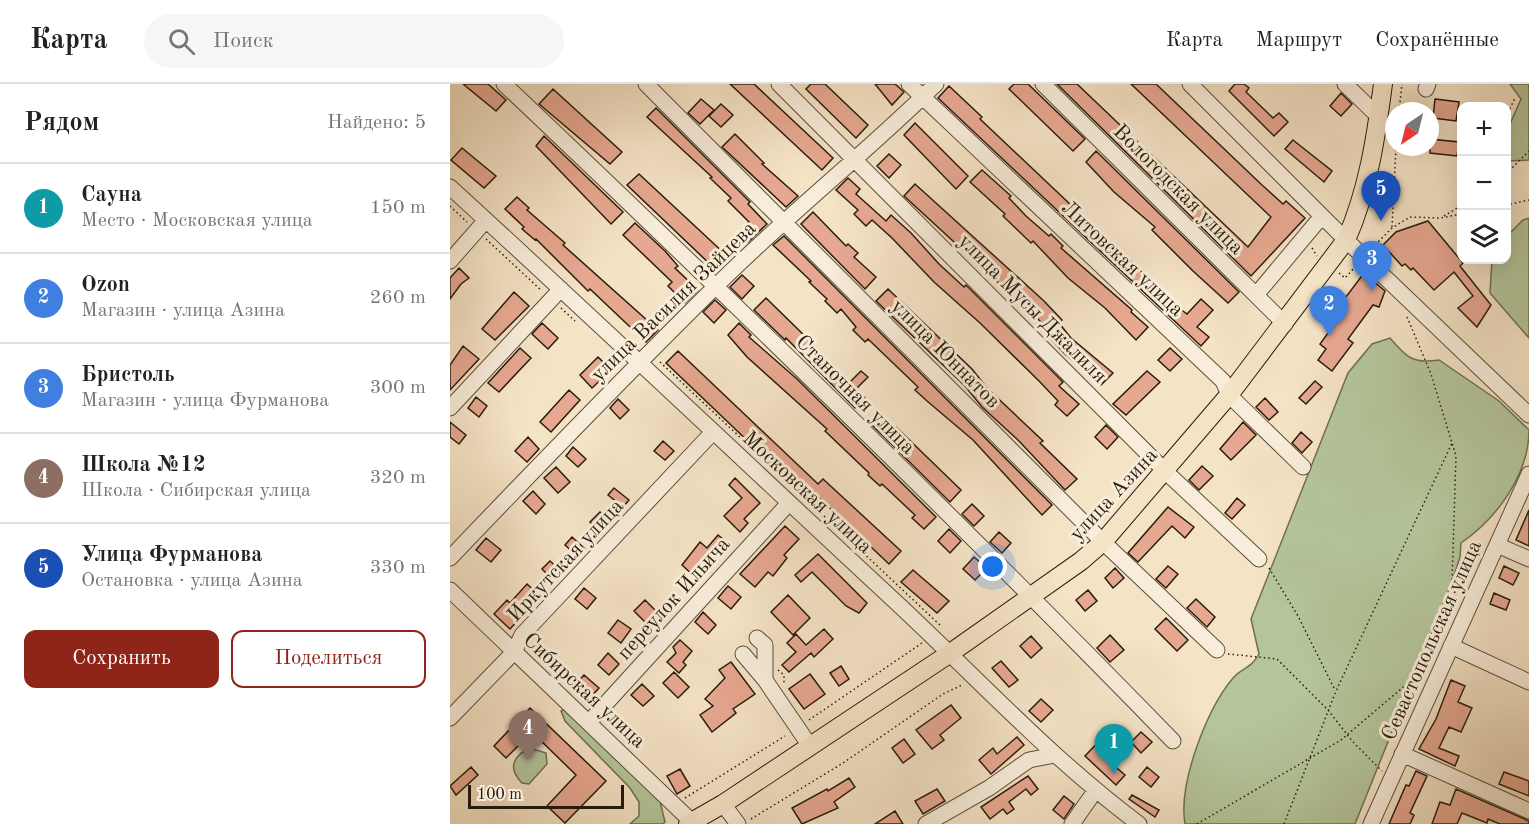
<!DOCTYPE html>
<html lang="ru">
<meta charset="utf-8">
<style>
body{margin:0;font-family:"Old Standard TT",serif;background:#f6f6f6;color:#222}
.controls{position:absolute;right:18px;top:18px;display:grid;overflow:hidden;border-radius:12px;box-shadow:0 6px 24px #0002}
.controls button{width:54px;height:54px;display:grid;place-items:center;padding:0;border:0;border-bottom:2px solid #e0e0e0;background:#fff;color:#222;font:30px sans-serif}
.compass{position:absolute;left:935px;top:18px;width:54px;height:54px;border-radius:50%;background:#fff;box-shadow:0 6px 24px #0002;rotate:215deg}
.scale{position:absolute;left:18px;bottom:15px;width:156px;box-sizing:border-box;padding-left:6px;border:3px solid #281c0c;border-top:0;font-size:16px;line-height:21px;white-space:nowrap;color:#281c0c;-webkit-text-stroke:4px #f8edda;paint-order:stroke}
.you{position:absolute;left:543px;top:483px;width:21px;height:21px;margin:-15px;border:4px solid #fff;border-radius:50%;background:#1a73e8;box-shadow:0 0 0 9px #1a73e833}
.badge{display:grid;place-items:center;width:39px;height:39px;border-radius:50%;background:#8f2418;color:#fff;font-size:20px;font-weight:700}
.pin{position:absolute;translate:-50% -50px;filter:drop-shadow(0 2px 3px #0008)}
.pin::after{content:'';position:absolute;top:32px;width:21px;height:18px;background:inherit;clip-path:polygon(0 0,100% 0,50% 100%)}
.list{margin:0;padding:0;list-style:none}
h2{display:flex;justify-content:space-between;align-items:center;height:78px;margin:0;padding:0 24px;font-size:26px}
h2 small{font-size:20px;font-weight:400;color:#767676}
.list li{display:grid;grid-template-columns:39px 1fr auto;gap:18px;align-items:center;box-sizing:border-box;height:90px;padding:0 24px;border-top:2px solid #e0e0e0}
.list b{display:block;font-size:22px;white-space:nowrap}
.list p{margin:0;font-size:20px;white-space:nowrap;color:#767676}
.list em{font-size:20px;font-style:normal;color:#767676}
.actions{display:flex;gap:12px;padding:18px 24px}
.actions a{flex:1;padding:14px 0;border:2px solid #8f2418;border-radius:12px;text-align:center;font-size:21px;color:#8f2418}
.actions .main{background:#8f2418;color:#fff}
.icon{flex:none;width:33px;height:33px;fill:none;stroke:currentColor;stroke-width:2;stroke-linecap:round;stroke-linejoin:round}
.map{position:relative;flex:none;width:1079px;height:740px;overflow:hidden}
header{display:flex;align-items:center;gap:36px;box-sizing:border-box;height:84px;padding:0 30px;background:#fff;border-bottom:2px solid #e0e0e0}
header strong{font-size:28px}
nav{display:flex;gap:33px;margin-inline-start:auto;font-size:21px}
.search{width:420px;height:54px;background:#f6f6f6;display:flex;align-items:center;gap:15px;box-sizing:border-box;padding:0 21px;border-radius:33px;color:#767676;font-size:22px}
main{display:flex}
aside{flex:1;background:#fff}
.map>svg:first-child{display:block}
.green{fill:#b5c59b;stroke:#6e7054;stroke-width:1.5}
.building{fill:#e7a891;stroke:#281c0c;stroke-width:1.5}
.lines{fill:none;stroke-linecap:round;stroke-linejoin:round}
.minor-casing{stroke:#5b4e3a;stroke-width:17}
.major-casing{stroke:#281c0c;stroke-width:20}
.path{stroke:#281c0c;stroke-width:1.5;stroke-dasharray:1.5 3;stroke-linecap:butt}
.minor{stroke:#f8edda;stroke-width:15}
.major{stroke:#f5e3c6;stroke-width:18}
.labels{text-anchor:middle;stroke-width:6;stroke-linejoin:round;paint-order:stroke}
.street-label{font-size:21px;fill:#281c0c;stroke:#f8edda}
</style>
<header>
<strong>Карта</strong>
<div class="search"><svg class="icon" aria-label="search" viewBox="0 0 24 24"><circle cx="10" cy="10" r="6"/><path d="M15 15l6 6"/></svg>Поиск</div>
<nav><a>Карта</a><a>Маршрут</a><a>Сохранённые</a></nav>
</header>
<main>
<aside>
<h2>Рядом<small>Найдено: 5</small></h2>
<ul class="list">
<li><span class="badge" style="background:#0f9aa8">1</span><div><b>Сауна</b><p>Место · Московская улица</p></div><em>150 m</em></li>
<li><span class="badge" style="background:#3f7fe0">2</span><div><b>Ozon</b><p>Магазин · улица Азина</p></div><em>260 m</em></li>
<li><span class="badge" style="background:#3f7fe0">3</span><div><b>Бристоль</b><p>Магазин · улица Фурманова</p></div><em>300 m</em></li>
<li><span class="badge" style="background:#8d6e63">4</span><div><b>Школа №12</b><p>Школа · Сибирская улица</p></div><em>320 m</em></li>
<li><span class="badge" style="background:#1a4fb4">5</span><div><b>Улица Фурманова</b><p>Остановка · улица Азина</p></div><em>330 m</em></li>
</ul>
<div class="actions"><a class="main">Сохранить</a><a>Поделиться</a></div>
</aside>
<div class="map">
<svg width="1079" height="740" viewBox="0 0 1079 740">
<rect width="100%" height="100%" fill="#f5e3c6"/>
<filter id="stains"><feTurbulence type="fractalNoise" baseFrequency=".00333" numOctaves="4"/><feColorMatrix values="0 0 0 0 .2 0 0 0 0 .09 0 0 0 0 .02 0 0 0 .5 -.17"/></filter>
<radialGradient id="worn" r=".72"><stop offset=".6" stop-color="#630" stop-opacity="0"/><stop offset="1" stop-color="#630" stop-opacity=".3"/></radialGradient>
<path class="green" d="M1060 0H1079V76L1057 77V47L1071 15Z
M1079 134V254L1040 209 1042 176H1056L1057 152 1073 136Z
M940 254C957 274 963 280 989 276L1049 317 1079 346C1079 391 1046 435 1011 459L1010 473 1002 498 905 740H735C728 699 757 625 783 594 792 583 800 586 809 570L801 535 898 289 922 260Z
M116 625 210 717 215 738 213 740H180L189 732V718L180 704 115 637 111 627Z
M80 664 96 669 97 680 79 700 72 699C58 685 62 672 80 664Z"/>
<path class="building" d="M13 0H38L56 16 46 27Z
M280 0H304L383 74 372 86Z
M361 0H375L418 41 406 54 356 5Z
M425 0H445L454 8 442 21Z
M564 0H578L635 55 623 67 559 5Z
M607 0H627L798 163 821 133 681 0H706L812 101 833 120 836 117 855 134 801 192Z
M785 0H794L799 4 796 8 823 34 829 29 838 38 824 52 779 7Z
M499 2 532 33 530 35 733 227 737 230 751 215 763 226 747 243 759 253 751 262 488 14Z
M103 5 172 68 160 80 89 20Z
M891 9 902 20 891 32 880 22Z
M251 15 264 26 250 40 238 29Z
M985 15 1009 18 1006 37 983 34Z
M271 20 283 31 271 43 259 32Z
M206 24 300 118 298 120 317 140 298 158 293 153 302 144 297 140 299 138 278 117 281 114 260 94 262 93 197 33Z
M465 39 518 92 506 105 454 51Z
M285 50 314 79 312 80 348 112 336 123 272 63Z
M94 52 173 128 161 140 86 62Z
M980 55 1009 58 1007 72 980 69Z
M843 56 882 87 874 98 835 65Z
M12 64 46 92 34 104 1 76Z
M646 67 789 208 778 219 743 187 702 146 705 143 664 108 636 78Z
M439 70 451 81 439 94 427 82Z
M532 86 561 112 559 114 576 132 599 152 601 150 613 162 611 164 682 226 681 228 698 243 686 256 655 224 618 194 583 157 581 159 553 132 555 130 520 98Z
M189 90 276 171 264 184 177 101Z
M398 94 410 105 406 110 436 137 441 131 461 149 489 180 514 203 516 201 613 298 609 302 629 320 617 332 605 321 608 317 590 298 530 239 484 198 442 154 422 136 416 142 404 130 408 126 386 106Z
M465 100 594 217 612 236 609 239 621 254 663 289 651 301 615 270 599 253 602 250 589 236 454 112Z
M67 113 79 124 77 126 115 159 113 161 208 246 196 258 140 205 138 207 86 155 85 156 72 145 74 143 55 125Z
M363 128 396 162 398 160 408 169 404 173 426 193 415 205 351 140Z
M978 137 1013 179 1010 182 1041 221 1027 243 1008 224 1023 212 1004 188 984 206 963 184 961 186 955 180 952 182 933 161 946 148Z
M185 139 215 167 228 182 225 184 248 206 235 219 218 202 222 198 173 151Z
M334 152 602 421 592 431 523 356 477 317 465 306 468 303 418 255 415 258 403 246 406 243 391 225 387 229 375 217 377 215 359 198 361 197 323 161Z
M9 184 19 194 11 200 0 215V194Z
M914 189 935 207 929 223 923 221 898 255 903 259 882 287 868 276 876 265 870 260 889 234 883 230Z
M292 191 304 202 292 215 280 203Z
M438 205 522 285 537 304 593 357 590 359 627 395 615 406 569 357 532 323 515 302 426 217Z
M64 208 79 222 45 256 32 245Z
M316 214 361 258 358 261 400 298 411 287 418 293 406 305 415 314 405 324 336 254 335 256 304 226Z
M265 216 276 226 264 239 253 228Z
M92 239 108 254 98 265 82 250Z
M289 239 301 251 299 253 347 295 486 433 474 445 462 434 465 431 432 400 430 402 418 391 419 389 375 347 377 345 297 273 278 251Z
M13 262 29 275 0 306V281Z
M70 264 81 274 49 308 38 299Z
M720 264 732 275 720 287 708 276Z
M228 267 368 400 373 395 451 467 439 480 353 399 348 405 216 279Z
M148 273 161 286 142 304 130 291Z
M697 287 710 298 676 331 663 320Z
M865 297 872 303 856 320 849 314Z
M119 306 130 316 101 348 90 338Z
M26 313 37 322 29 333 18 324Z
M815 314 828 328 819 336 806 323Z
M168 315 179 326 170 335 160 324Z
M428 332 442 347 446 343 511 406 500 418 420 339Z
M0 338 16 351 9 360 0 353Z
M793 338 806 351 781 376 770 365Z
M656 341 668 353 657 365 645 353Z
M851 348 862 358 852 369 842 359Z
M78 353 89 365 77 378 65 367Z
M213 357 224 367 215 376 204 367Z
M123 363 136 375 128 383 116 372Z
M752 382 763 392 749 406 739 396Z
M106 383 120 398 108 409 94 394Z
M285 394 310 419 294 435 298 439 290 448 274 432 292 414 279 401Z
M164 404 179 416 173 423 158 411Z
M83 407 95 420 86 430 73 417Z
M787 414 795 421 782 435 775 429Z
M522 420 534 432 524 442 512 430Z
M718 423 744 443 735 454 722 442 688 478 678 469Z
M1079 426V462L1066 456Z
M150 428 160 437 150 448 140 438Z
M335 442 349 455 334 471 337 474 323 492 318 488 305 503 290 490Z
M499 445 511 457 500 469 488 457Z
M549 448 561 459 552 469 540 458Z
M268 451 279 460 246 494 232 481 250 458 257 464Z
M122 453 135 465 128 473 115 461Z
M36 454 51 466 41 478 26 466Z
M368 470 417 519 409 529 396 522 362 488 351 498 345 491Z
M524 473 537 484 525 496 513 485Z
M100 477 112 488 104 497 92 485Z
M718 482 728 490 716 504 706 495Z
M1054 482 1069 489 1063 501 1049 494Z
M665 484 674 494 663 504 655 494Z
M463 486 499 517 487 529 451 498Z
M77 500 90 512 60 545 44 530 57 516 60 519Z
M278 502 291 513 281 525 268 514Z
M134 504 146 514 137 525 125 515Z
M638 506 647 517 635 527 626 516Z
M1044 509 1060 516 1056 526 1040 520Z
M338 511 360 534 343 551 321 528Z
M746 515 765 533 757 543 737 524Z
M195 516 213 534 202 545 184 527Z
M253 528 266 541 258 550 245 538Z
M716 534 738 556 727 567 705 545Z
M168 536 181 545 171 559 158 549Z
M374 545 383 555 364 573 361 569 339 588 332 581 346 568 337 559 346 550 356 561Z
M660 551 674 566 660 578 647 564Z
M581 552 592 564 581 574 570 562Z
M230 556 242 567 233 578 236 581 229 589 217 578 226 569 223 563Z
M87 557 101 571 95 577 80 564Z
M158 569 169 580 159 591 148 581Z
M551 577 568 596 559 603 542 584Z
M281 578 305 610 283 625 286 629 262 648 250 631 263 622 255 615 275 594 269 586Z
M391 582 399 595 389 602 380 589Z
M224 588 239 603 228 614 213 599Z
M360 590 375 610 354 625 339 605Z
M134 591 149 604 138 616 123 603Z
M1001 596 1015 602 1008 618 1022 624 1011 648 999 643 989 664 1009 672 1005 682 969 665 986 635Z
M192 600 204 612 193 622 181 611Z
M591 615 603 626 591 638 579 627Z
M501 621 511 634 490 651 494 656 482 665 466 646Z
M80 624 156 697 115 739 97 722 126 691 82 648 56 674 44 662Z
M691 648 702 658 691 669 681 658Z
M656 650 666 660 654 673 675 691 666 701 635 672Z
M567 653 574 661 541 690 529 676 543 664 547 670Z
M454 655 465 670 453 679 442 664Z
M21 683 28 691 6 711 0 702Z
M697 683 709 693 701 703 689 693Z
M230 685 240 702 227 710 217 692Z
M966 687 977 692 960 729 964 731 960 740H939L956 701 959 702Z
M1054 688 1079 697V712L1049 700Z
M578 692 588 705 581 711 576 705 559 718 564 725 557 730 553 725 540 735 531 723Z
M399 694 405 703 384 718 388 724 352 740 342 724 377 705 378 707Z
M487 705 495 717 473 730 465 717Z
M1006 705 1079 737V740H1050L1038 735 1037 739 1012 729 1007 740H982L990 718 1000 721Z
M682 711 709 726 705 733 679 715Z
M614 712 624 720 614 735 603 726Z
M445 727 453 740H425Z"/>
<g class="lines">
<g class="minor-casing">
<path id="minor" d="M54 0C281 215 505 433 723 657
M196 0 653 458 767 566
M329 0 716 388 809 475
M459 0 773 297 779 311 853 383
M593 0 835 240
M740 0 896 156 1079 331
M895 0 928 32
M976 5 978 0
M0 103C151 241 299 382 449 521 528 595 602 675 689 740
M0 177 36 136
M806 211 872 132
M0 324 111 205
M1047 461 1079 475
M0 474C88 382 176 291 266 202 336 132 415 70 486 0
M0 506 242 738
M307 554 315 561V596L360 662
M1001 562 1079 598
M293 570 315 596
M0 634 64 568 72 551 263 348
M139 638 339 419
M952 670 1079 727
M273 720 288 740
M476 740 539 704 579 676 605 671
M622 740 645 707
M921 740 1079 390"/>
</g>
<g class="major-casing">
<path id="major" d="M238 740 273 720 499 570 631 477 653 458 779 311 896 156C918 107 926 53 933 0"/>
</g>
<path class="path" d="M949 27 952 0
M1056 33 1065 14
M1056 90 1079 67
M1056 121 1079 116
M0 122 17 138
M994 132 1012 121
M942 143 946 63
M36 155 92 207
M862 164 867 172
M922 164 942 144 960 133 990 134 1012 130
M889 189 895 194 905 183
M111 224 125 237
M957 233 981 290 1006 372 1002 498 1007 517
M210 278 491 542
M819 484 848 532 885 606
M778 570 827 575 878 626 903 658 932 687
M328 586 334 591V600
M359 636 472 559
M235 714 335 652
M301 735 393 679 493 610 512 601
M747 740 891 656 978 582
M834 740 886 607 1002 359"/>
<use href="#minor" class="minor"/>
<use href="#major" class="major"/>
</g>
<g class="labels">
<g class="street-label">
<text transform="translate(729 105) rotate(45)" y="7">Вологодская улица</text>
<text transform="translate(673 174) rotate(43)" y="7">Литовская улица</text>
<text transform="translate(223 217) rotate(-44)" y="7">улица Василия Зайцева</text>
<text transform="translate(583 224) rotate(45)" y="7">улица Мусы Джалиля</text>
<text transform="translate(496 269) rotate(45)" y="7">улица Юннатов</text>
<text transform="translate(406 310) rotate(45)" y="7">Станочная улица</text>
<text transform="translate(358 408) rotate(43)" y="7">Московская улица</text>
<text transform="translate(663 410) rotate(-47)" y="7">улица Азина</text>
<text transform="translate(115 476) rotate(-47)" y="7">Иркутская улица</text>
<text transform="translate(223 514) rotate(-48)" y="7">переулок Ильича</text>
<text transform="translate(981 556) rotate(-66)" y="7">Севастопольская улица</text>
<text transform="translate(135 606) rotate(43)" y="7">Сибирская улица</text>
</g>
</g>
<rect width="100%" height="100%" filter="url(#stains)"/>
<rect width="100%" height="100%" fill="url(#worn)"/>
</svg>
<div class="controls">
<button>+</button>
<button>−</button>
<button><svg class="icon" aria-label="layers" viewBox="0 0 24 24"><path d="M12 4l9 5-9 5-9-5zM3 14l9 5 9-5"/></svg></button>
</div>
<svg class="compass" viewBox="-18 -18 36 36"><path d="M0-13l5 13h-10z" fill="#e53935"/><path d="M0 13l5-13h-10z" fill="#767676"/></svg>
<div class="scale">100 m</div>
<div class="you"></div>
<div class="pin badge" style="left:664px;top:690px;background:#0f9aa8">1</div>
<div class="pin badge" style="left:879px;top:252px;background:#3f7fe0">2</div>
<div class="pin badge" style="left:922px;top:207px;background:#3f7fe0">3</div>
<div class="pin badge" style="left:78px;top:676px;background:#8d6e63">4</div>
<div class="pin badge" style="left:931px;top:137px;background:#1a4fb4">5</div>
</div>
</main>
